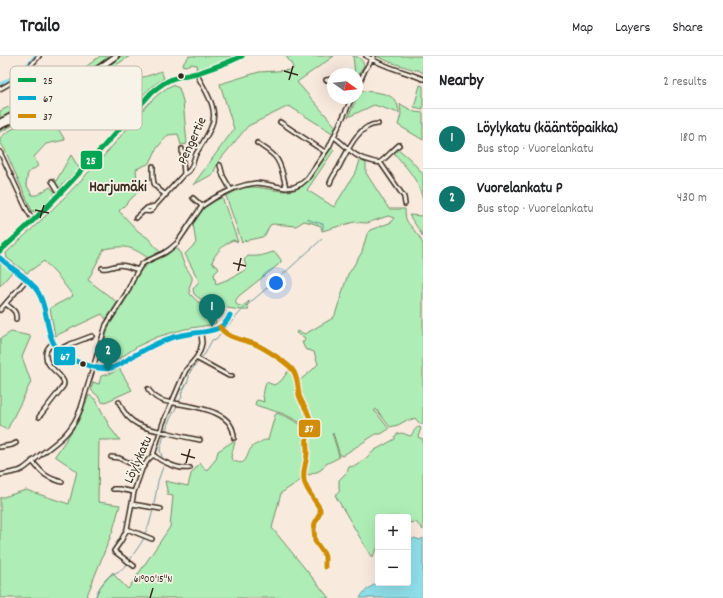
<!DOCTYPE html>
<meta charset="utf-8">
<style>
body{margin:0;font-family:Dekko,sans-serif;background:#f2f2f2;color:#202124}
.controls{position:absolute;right:12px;bottom:12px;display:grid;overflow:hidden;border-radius:4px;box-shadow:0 4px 16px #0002}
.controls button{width:36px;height:36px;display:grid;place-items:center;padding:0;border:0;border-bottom:1px solid #e0e0e0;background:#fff;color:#202124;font:20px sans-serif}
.compass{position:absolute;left:327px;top:12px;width:36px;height:36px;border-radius:50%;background:#fff;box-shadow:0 4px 16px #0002;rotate:105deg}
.you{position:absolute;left:276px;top:227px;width:14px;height:14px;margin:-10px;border:3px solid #fff;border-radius:50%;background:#1a73e8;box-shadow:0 0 0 6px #1a73e833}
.badge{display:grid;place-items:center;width:26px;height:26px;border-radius:50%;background:#0f766e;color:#fff;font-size:13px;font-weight:700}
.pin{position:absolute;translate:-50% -33px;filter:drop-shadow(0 1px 2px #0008)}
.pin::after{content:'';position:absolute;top:21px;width:14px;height:12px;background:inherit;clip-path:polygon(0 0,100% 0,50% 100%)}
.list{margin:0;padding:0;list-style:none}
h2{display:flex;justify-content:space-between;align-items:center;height:52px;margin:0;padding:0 16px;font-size:17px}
h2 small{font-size:13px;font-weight:400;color:#757577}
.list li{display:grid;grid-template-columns:26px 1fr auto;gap:12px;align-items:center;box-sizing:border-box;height:60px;padding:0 16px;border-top:1px solid #e0e0e0}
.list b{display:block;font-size:15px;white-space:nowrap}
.list p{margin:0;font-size:13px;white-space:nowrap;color:#757577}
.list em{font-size:13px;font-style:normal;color:#757577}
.map{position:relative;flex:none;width:423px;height:542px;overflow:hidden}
header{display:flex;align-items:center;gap:24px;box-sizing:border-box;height:56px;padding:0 20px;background:#fff;border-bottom:1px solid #e0e0e0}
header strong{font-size:19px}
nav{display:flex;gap:22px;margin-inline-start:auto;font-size:14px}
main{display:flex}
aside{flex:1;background:#fff}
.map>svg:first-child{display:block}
.green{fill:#aeedb5;stroke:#748c6a}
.water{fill:#8fdfea;stroke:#6d9798}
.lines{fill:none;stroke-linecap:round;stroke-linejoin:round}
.stream{stroke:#6d9798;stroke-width:1}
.canal{stroke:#8fdfea;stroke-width:3}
.minor-casing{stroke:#3b2a1e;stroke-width:6}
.highway-casing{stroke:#3b2a1e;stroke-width:8}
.minor{stroke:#f7f3e8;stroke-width:3}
.highway{stroke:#f7f3e8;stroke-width:4.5}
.bus-1-casing{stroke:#f7f3e8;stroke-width:8}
.bus-2-casing{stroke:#f7f3e8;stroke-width:8}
.bus-3-casing{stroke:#f7f3e8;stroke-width:8}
.bus-1{stroke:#00a651;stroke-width:5}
.bus-2{stroke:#00a9ce;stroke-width:5}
.bus-3{stroke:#d18d06;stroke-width:5}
.ticks{fill:none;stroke:#3b2a1e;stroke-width:1.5}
.bus-dot{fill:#3b2a1e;stroke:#f7f3e8;stroke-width:1.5}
.labels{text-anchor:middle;stroke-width:3.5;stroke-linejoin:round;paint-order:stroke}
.street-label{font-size:14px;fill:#3b2a1e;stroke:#f7f3e8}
.neighbourhood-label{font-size:15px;font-weight:bold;fill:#3b2a1e;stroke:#f7f3e8}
.key{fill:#f7f3e8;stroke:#bfb7ab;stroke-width:1}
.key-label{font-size:11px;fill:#3b2a1e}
.ticks-label{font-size:10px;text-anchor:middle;fill:#3b2a1e;stroke:#f7f3e8;stroke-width:3.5;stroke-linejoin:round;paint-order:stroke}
.line-badge{stroke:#f7f3e8;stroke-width:1.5}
.badge-label{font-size:11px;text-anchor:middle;font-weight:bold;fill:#fff}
</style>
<header>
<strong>Trailo</strong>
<nav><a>Map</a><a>Layers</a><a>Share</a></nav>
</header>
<main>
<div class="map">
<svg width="423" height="542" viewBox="0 0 423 542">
<rect width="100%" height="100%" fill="#f9eade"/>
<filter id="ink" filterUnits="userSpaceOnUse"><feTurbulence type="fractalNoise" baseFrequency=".025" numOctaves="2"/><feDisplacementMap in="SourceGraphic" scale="8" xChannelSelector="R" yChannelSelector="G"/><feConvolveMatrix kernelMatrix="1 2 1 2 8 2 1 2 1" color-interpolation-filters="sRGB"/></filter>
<g filter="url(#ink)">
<path class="green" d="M100 0H111C76 25 39 45 0 63V55L74 20Z
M121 0H130L116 9 113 17 83 40 76 37 56 51H49L0 76V73C23 61 46 50 68 37 87 26 104 13 121 0Z
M189 0H230L231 2C223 6 204 15 196 13L197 9 191 8 185 10 182 9Z
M286 0H334L297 26 337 72 334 78 289 50 248 70 218 106 213 118 193 129 234 73 220 28 259 16 292 14 293 12 292 9Z
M353 0C359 0 362 4 364 9L357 22V18H355Z
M376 0H423V17L418 14H415L390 6Z
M161 15 164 22 151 31 140 42 130 25C140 21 151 20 161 15Z
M172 29 179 32 183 45 187 88 181 89 178 78 168 79 157 92 152 103 148 108 136 113 138 136 119 155 138 175 148 182 160 196 148 202C131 190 125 189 104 193L88 224 118 247 106 263 102 258 55 280 50 252 73 240 58 220 53 215 44 205 27 217 7 202 6 197C33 172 60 147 85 120 103 102 119 82 136 62 146 50 157 37 172 29Z
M420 29 423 30V53L414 51Z
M361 33 364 35C380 37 398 36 399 57L374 49 348 61Z
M400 48 415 56 423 57V84L398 69 401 58Z
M49 58 65 84 46 88 34 101 38 110 28 117 26 128 32 139H37L50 131 55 136 52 142 36 156 32 155 5 94 0 86V82C12 70 33 64 49 58Z
M331 92 334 94 307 134 334 151 357 114 360 104 366 107V117L389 153H405C405 168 409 166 416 177 419 180 421 184 423 188V368H420L415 362 409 365 407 364 398 369 390 371 376 353 374 355H375L389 373 381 378H376L342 400 340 399 333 377 332 379 333 380 339 400 338 402 326 408 322 413 319 415 309 419 307 418V416L309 403V381L313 365 312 360 305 348 302 342V335H300L299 325 311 315 318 308 314 296 305 293 302 286H304L305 283 304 281 296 277 297 275 305 278 333 262 335 259 348 218 351 214 362 196 367 178 370 174 392 166 394 162 388 160 367 167 354 166 322 175 321 170 312 167 304 165 296 170 273 168 270 169 265 179 262 181 244 185 242 187 226 140C234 136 242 131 252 131 267 131 286 140 301 131 310 126 324 102 331 92Z
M397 92 410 103 423 118V181C419 173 414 167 409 159L423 160C423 156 423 151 423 147 421 126 406 111 393 96Z
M71 99 79 112 78 114 59 132 56 129V125Z
M222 141 238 186 233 184C225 187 213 199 212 207L217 210 219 213 214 218 216 228 229 223 247 213 244 204 248 200C257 201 265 199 273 196L276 197 281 204V206L278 209 240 239C237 242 235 244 236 248 241 252 245 249 249 245L247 251 249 253V254C235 255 203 248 194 238L193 233 199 225 185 198 196 187 193 167 204 152Z
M175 192 179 194 184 208 192 221V224L189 232 190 238 198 246 206 249 210 252 212 256 216 267 210 269 185 273 157 281 138 290 120 302 108 306 99 304 109 270 130 237 137 221 142 213 151 206 167 199Z
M0 206H1L12 216 0 230Z
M11 276 31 280 22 301 31 326 7 374 0 370V283Z
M119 312 132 334 103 347 99 341 91 334 93 326 99 328 101 320 112 317Z
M289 314C297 319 297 335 299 344 302 352 309 359 308 368L305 369 284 358 255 349 256 345 258 344 264 346 263 339 266 326 274 329 281 325Z
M89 339 96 344 111 373 120 384H99L98 446 120 449 113 474 86 542H0V442L26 434 69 448 77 415 55 400 78 366Z
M277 357 287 361 307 372 304 381 306 382 305 399 301 418V424L281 437 272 472 329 542H95L100 531 113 516 116 521 128 533 170 471 173 440 168 439 165 425 188 430 191 418 200 407 206 415 216 403 218 395 232 386H235L231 401 232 404C249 413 245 397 253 390 254 389 257 388 259 387 262 385 263 384 268 384L275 359Z
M419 371 421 372 418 381 420 382 423 383V474L416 466 408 467V461H378V490L372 502 335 439 338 437 340 434 339 433V424L347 416 349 411 358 409 375 394 395 383V380C401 374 405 379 411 380 413 376 415 372 419 371Z"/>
<path class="water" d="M414 482 420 484 423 482V542H360C365 532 372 532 378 525V527H408V487Z"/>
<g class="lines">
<path class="stream" d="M307 163 312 165 323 168V173
M225 273 246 250 281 220 322 183
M201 302 205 298 212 284 216 283 221 277
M179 345 182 341 181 338 188 325 190 316 198 306
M166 374 169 365 177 350
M163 404 160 394 164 379
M154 448 158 425 163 411
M145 477 149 469 153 454
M130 504C134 496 140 490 144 482
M95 542C97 535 105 522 111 519 119 515 121 515 127 508"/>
<path class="canal" d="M0 28 20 17 35 0"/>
<g class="minor-casing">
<path id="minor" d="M366 0C383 11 404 15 423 23
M326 24 333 23
M357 32 365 14 374 0
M0 33 21 21 39 0
M280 66 325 96
M334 81C347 90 354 102 371 105 374 106 378 107 380 106 383 105 395 92 399 89
M257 87C273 98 278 99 283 119 284 123 285 127 286 132
M182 93 184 118
M0 96 27 154 33 164
M380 106 404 141 405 148
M220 109 223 120 231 134
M153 110C153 126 151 129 166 139
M52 125 60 138
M330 127C332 121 336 116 339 111 347 96 358 68 378 68
M193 142 202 150
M144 155C150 156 152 156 155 150L184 118C193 115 192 106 196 98 201 89 207 81 211 71 220 53 204 33 196 17
M136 162 147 152 155 150
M0 195C55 147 103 91 151 37 158 31 164 26 172 23 180 20 189 19 197 17 212 12 228 7 242 0
M0 202C12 214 29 221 38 236 50 255 44 283 62 298 67 302 75 305 81 307 91 311 101 314 111 312 120 310 127 303 135 299 147 292 160 285 174 281 181 279 188 278 195 277 209 275 224 275 230 259
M102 212C107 213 110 211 115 210 123 208 130 211 138 214
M6 248C12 253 17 255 16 263
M0 254 27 223
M220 271C228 283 242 283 255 288 264 292 290 308 294 316 298 323 298 332 299 339 302 349 309 355 310 364 311 370 308 376 307 382 306 386 307 390 307 394 308 404 302 414 304 424 305 433 316 445 320 453V457L315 467 314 473 315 485 324 498 325 501V511
M58 294 68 289 92 280
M196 302 229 320H232
M148 333C151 337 154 341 159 343 164 346 169 346 174 347 195 351 234 354 234 382
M119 346C128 370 147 373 169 377 179 380 190 382 200 384
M39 361 61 333C63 331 64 330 64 327 63 317 44 312 46 297 47 292 49 290 53 287
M0 391 12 389 16 387
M153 399C162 406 179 414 190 412
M111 401 119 402 142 413
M32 405C43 418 45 421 62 426
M0 419 19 415 23 413C29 409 34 404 40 399 60 384 72 376 81 352L106 269 126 238 135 219 141 209 145 206 164 197 170 193 177 187 202 150 214 142 235 132 245 129 256 127 265 128 280 131 286 132 294 131 301 128 307 123 329 91 352 42
M113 433H119L134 436
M132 448 161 453
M127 473 152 483
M134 510 114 495 121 485 127 473 134 436 142 413 148 404 153 399 163 367 181 325 186 314 196 302 200 295 202 287 201 277"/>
</g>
<g class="highway-casing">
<path id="highway" d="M0 66 58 36
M0 70C42 51 79 27 116 0"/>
</g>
<use href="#minor" class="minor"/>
<use href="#highway" class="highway"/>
<g class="bus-1-casing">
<path id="bus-1" d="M0 195C55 147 103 91 151 37 158 31 164 26 172 23 180 20 189 19 197 17 212 12 228 7 242 0"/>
</g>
<g class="bus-2-casing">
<path id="bus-2" d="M0 202C12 214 29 221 38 236 50 255 44 283 62 298 67 302 75 305 81 307 91 311 101 314 111 312 120 310 127 303 135 299 147 292 160 285 174 281 181 279 188 278 195 277 209 275 224 275 230 259"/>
</g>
<g class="bus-3-casing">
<path id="bus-3" d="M220 271C228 283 242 283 255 288 264 292 290 308 294 316 298 323 298 332 299 339 302 349 309 355 310 364 311 370 308 376 307 382 306 386 307 390 307 394 308 404 302 414 304 424 305 433 316 445 320 453V457L315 467 314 473 315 485 324 498 325 501V511"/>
</g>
<use href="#bus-1" class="bus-1"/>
<use href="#bus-2" class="bus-2"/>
<use href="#bus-3" class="bus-3"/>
</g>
</g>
<path class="ticks" d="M284 15 298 19M289 24 293 10M35 154 49 157M40 162 44 149M233 207 246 210M238 215 241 202M181 398 195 402M186 407 190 393M150 542 153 532"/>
<g class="bus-dot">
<circle cx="181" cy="20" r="3.5"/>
<circle cx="83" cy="308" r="3.5"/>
</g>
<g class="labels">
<g class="street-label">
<text transform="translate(191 84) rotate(-65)" y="5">Pengertie</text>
<text transform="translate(137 403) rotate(-66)" y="5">Löylykatu</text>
</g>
<g class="neighbourhood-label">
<text x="118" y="135">Harjumäki</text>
</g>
</g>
<rect x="10" y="10" width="132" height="64" rx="6" class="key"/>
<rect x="18" y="22" width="18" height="4" fill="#00a651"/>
<rect x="18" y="40" width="18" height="4" fill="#00a9ce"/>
<rect x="18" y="58" width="18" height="4" fill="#d18d06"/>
<g class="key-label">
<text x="43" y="28">25</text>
<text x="43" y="46">67</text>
<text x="43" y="64">37</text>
</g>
<g class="ticks-label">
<text x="153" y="526">61°00'15"N</text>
</g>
<g class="line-badge">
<rect x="80" y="94" width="23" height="20" rx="4" fill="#00a651"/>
<rect x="53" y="290" width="23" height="20" rx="4" fill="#00a9ce"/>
<rect x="298" y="363" width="23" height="19" rx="4" fill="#d18d06"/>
</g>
<g class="badge-label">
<text x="91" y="108">25</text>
<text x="65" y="304">67</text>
<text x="309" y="376">37</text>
</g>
</svg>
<div class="controls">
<button>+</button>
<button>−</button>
</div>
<svg class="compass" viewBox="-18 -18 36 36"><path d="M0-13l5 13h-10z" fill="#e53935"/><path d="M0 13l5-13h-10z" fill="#757577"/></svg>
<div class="you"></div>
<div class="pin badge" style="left:212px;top:271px">1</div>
<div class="pin badge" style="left:108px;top:315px">2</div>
</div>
<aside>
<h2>Nearby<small>2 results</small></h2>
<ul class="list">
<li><span class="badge">1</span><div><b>Löylykatu (kääntöpaikka)</b><p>Bus stop · Vuorelankatu</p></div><em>180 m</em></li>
<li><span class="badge">2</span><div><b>Vuorelankatu P</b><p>Bus stop · Vuorelankatu</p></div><em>430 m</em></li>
</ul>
</aside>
</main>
